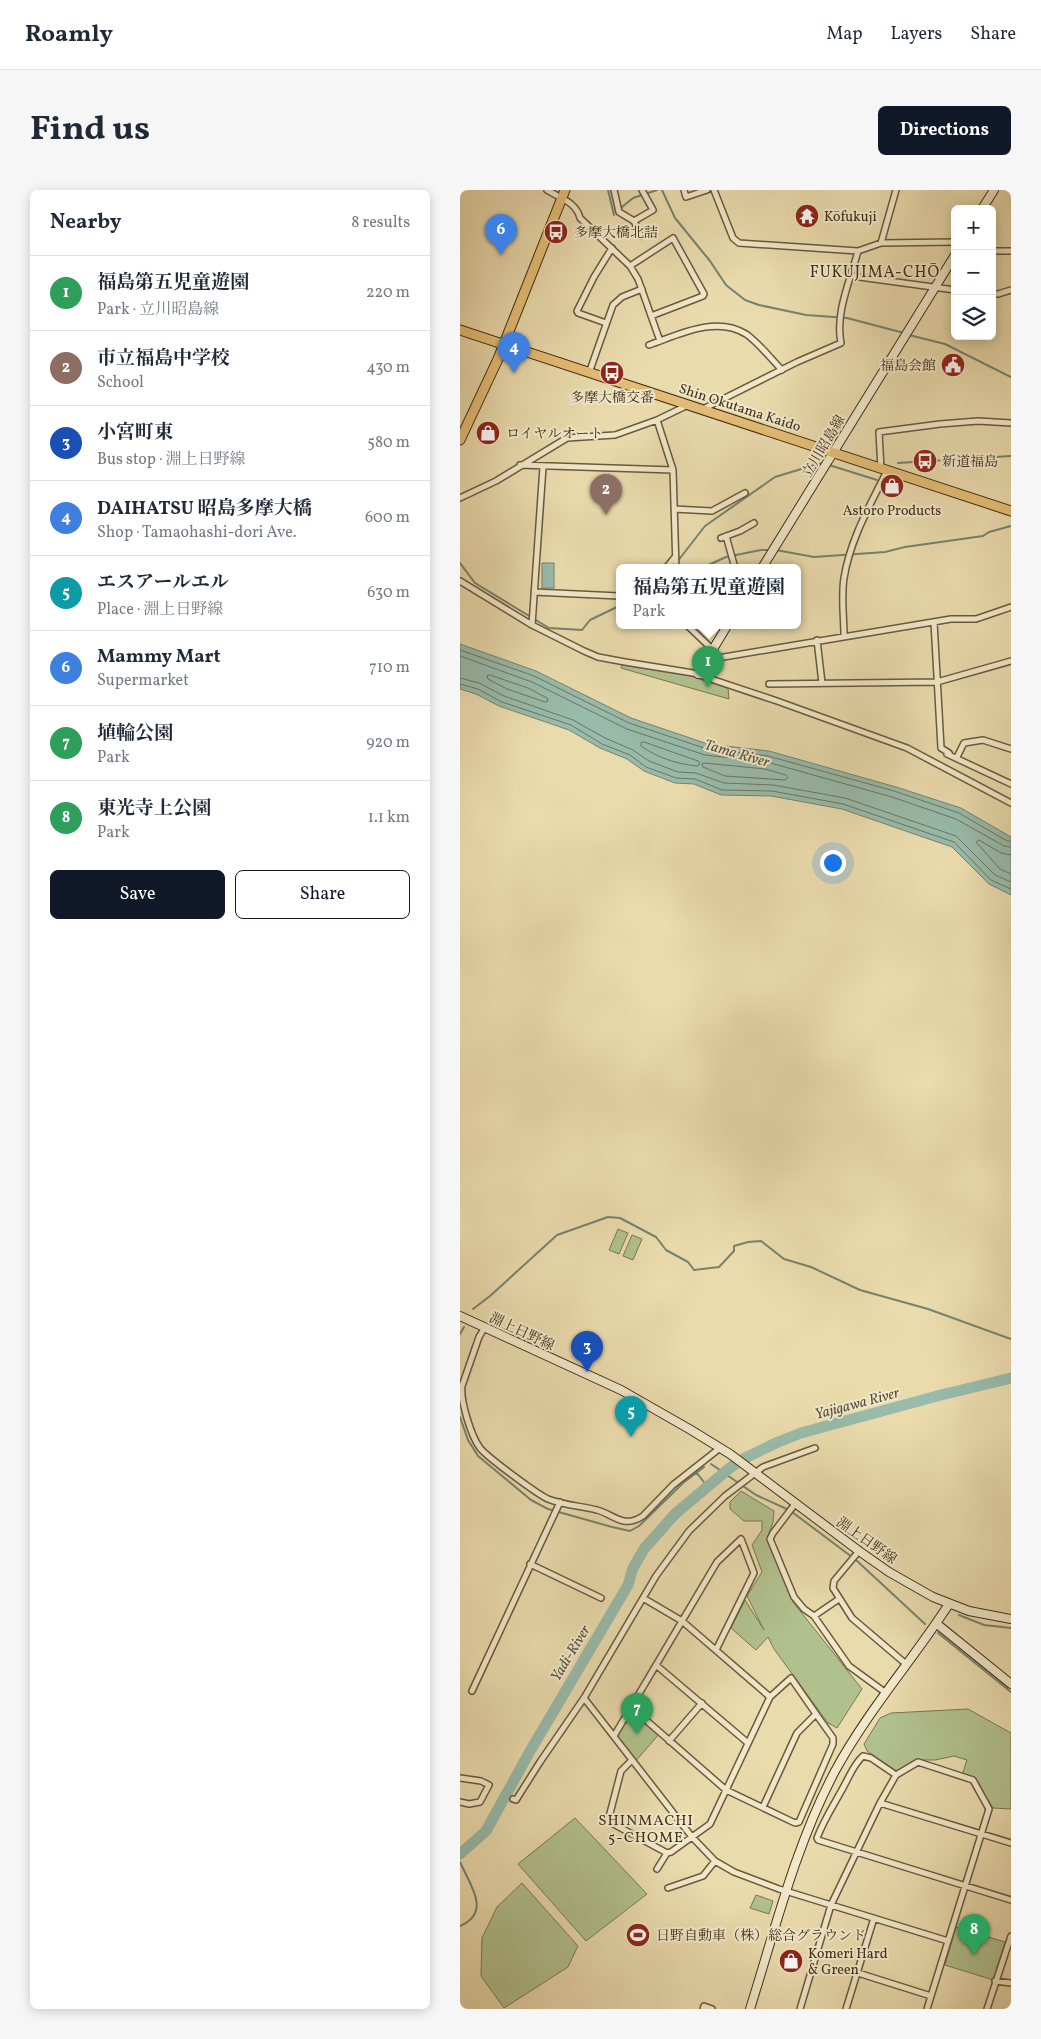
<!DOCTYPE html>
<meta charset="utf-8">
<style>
body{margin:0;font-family:Vollkorn,"Noto Serif JP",serif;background:#f6f6f7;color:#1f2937}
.controls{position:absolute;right:15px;top:15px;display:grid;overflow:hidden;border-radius:8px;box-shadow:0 2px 12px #0003}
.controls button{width:45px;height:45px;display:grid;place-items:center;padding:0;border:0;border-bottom:1px solid #e0e1e3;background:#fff;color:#1f2937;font:25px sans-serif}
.you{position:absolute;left:372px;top:672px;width:18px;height:18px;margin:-12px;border:4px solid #fff;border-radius:50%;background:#1a73e8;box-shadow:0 0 0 8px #1a73e833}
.badge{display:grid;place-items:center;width:32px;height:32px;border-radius:50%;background:#111827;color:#fff;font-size:16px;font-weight:700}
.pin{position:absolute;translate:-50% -41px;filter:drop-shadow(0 1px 2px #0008)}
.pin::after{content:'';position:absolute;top:26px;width:18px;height:15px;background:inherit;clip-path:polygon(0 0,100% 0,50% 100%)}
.popup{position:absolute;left:156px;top:374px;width:185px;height:65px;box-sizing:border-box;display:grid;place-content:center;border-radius:8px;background:#fff;filter:drop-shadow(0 1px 4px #0005);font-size:16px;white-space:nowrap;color:#747a83}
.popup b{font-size:19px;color:#1f2937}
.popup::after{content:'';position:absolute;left:50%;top:100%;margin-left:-10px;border:10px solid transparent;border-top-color:#fff}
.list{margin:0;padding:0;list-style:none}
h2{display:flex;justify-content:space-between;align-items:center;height:65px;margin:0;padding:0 20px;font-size:21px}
h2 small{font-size:16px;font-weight:400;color:#747a83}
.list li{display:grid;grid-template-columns:32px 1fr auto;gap:15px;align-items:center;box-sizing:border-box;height:75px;padding:0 20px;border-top:1px solid #e0e1e3}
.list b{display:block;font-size:19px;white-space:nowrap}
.list p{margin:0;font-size:16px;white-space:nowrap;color:#747a83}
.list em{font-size:16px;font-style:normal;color:#747a83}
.actions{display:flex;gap:10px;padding:15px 20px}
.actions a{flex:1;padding:11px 0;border:1px solid #111827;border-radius:8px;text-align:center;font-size:18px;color:#111827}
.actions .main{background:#111827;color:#fff}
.icon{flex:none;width:28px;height:28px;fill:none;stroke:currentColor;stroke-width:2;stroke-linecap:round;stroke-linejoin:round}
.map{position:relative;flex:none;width:551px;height:1819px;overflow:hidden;border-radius:8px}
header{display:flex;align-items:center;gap:30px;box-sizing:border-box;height:70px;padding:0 25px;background:#fff;border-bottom:1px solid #e0e1e3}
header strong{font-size:24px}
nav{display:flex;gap:28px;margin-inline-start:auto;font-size:18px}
.intro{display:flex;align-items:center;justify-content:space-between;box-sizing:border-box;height:120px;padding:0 30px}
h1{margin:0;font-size:35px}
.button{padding:12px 22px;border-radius:8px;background:#111827;color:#fff;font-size:18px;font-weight:700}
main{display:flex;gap:30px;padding:0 30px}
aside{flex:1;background:#fff;border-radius:8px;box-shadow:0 2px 12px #0003}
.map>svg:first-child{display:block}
.green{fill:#b1c18e;stroke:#787852}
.water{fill:#98bbab;stroke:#748370}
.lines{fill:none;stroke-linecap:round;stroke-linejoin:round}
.shore{stroke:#6c7461;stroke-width:1}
.stream{stroke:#748370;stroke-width:2}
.river{stroke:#98bbab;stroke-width:11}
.street-casing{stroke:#6a593c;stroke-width:8}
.secondary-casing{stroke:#3f2e17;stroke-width:10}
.primary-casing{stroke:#3f2e17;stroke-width:11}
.street{stroke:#f1e8ca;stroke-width:5}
.secondary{stroke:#f1e8ca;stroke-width:8}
.primary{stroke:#e5be76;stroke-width:9}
.labels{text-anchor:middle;stroke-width:4;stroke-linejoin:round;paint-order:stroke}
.poi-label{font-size:14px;fill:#3f2e17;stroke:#f1e8ca;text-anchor:start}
.street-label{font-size:14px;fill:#3f2e17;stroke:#f1e8ca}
.water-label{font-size:15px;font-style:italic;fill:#55513c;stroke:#f1e8ca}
.neighbourhood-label{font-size:15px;letter-spacing:1px;fill:#3f2e17;stroke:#f1e8ca}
.quarter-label{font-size:16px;letter-spacing:1px;fill:#3f2e17;stroke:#f1e8ca}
</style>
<header>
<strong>Roamly</strong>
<nav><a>Map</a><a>Layers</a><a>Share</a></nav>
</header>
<div class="intro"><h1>Find us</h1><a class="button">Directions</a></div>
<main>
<aside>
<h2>Nearby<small>8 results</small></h2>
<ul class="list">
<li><span class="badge" style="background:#2e9e5b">1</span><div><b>福島第五児童遊園</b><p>Park · 立川昭島線</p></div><em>220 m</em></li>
<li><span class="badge" style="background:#8d6e63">2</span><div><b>市立福島中学校</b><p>School</p></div><em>430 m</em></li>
<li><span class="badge" style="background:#1a4fb4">3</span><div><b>小宮町東</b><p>Bus stop · 淵上日野線</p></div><em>580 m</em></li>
<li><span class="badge" style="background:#3f7fe0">4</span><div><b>DAIHATSU 昭島多摩大橋</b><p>Shop · Tamaohashi-dori Ave.</p></div><em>600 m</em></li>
<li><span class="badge" style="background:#0f9aa8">5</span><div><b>エスアールエル</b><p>Place · 淵上日野線</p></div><em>630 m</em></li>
<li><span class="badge" style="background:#3f7fe0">6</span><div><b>Mammy Mart</b><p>Supermarket</p></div><em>710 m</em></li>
<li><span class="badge" style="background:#2e9e5b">7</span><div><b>埴輪公園</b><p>Park</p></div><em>920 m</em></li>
<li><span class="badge" style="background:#2e9e5b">8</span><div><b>東光寺上公園</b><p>Park</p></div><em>1.1 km</em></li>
</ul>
<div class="actions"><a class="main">Save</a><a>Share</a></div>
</aside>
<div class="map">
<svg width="551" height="1819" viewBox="0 0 551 1819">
<rect width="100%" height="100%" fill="#eadbad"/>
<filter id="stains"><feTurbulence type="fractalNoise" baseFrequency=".004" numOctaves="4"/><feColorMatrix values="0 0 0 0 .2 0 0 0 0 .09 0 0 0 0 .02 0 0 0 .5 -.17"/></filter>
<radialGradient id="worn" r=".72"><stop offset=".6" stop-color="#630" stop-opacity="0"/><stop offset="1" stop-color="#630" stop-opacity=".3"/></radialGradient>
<path class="green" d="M162 475 235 486 268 498 269 509 161 478Z
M158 1039 168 1043 159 1064 149 1060Z
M172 1045 182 1049 173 1070 163 1066Z
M281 1301 314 1321 313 1332 308 1346 333 1412 402 1499 377 1538 368 1533 314 1459 308 1447 296 1460 271 1438 285 1410 304 1440 287 1406 302 1382 292 1355 302 1340V1331H284L270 1319V1312Z
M171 1517 200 1543 174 1573 154 1546Z
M508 1519 551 1543V1619L533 1618 514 1589 502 1585 507 1570 494 1566 475 1570H458L438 1582 407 1561 404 1554 420 1528 431 1523Z
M115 1628 187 1704 126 1751 58 1674Z
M62 1693 118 1756 108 1777 44 1818 21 1786 22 1748 37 1717Z
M296 1705 313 1711 309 1724 290 1718Z
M496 1737 545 1752 533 1790 485 1775Z"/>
<path class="water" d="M82 373H94V398H82Z
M0 454 76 481 171 528 248 554 309 561 436 597 501 618 551 647V705L529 694 492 657 382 619 311 606 261 605 234 594 215 593 184 581 167 569 140 558 109 540 39 516 16 504 0 499Z"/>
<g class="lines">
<path class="shore" d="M0 460 74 486 169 533 247 559 308 566 434 601 499 623 547 651H551
M0 466 72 492 167 539 245 565 307 572 432 607 496 629 544 656 551 657
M30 485 68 498 87 508 88 511 85 512 47 499 28 489 27 486Z
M0 488 19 493 44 506 113 530 145 548 173 560 189 571 218 582 236 583 264 593 313 595 385 608 496 646 535 685 551 692
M0 494 18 499 42 512 111 535 142 554 170 565 186 577 216 588 235 589 262 600 312 601 383 614 494 652 531 690 551 699
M184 552 238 571 240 574 237 576C217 574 198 568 181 556V553Z
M244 573 305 579 326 585 328 588 325 590 265 586 243 577 242 574Z
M551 665 541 663 519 650 516 652 540 679 551 684"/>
<path class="stream" d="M148 0 154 25
M202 0 215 28 250 71 266 95 285 110 299 115 346 125 387 128 444 143
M162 17 173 8 197 0
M449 145 485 154 551 187
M438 273 551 266
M369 275 417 290
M316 360 354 367 425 362 445 357 523 346 529 342 551 336
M217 372 245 336 315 287 361 273 364 274
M0 373 15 393 89 438 122 440 130 430 159 416
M242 378 266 367 301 360H311
M13 1119 30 1106 97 1045 148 1027 160 1028 196 1047 206 1060 228 1072 234 1080 259 1077 274 1061V1056L288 1052 301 1051 324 1069 351 1077 400 1100 468 1119 551 1149
M0 1144 4 1137
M0 1227 8 1250 18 1266 71 1310 88 1319 152 1337 170 1341 179 1336 223 1293 244 1277
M251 1274 296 1305 329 1320
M236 1282 247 1296
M332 1322 392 1367
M396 1370 465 1434
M499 1425 524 1435 551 1438
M478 1443 551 1502
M0 1672C10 1695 32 1722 0 1736"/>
<path class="river" d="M0 1664 26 1641 69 1563 168 1395 173 1378 184 1359 215 1324 271 1277 285 1268 318 1252 341 1243 481 1205 551 1188"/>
<g class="street-casing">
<path id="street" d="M87 0C100 8 116 12 120 28L170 76 178 89 200 151
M154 0 159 22 174 31 193 20 182 0
M224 0 226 7 247 0
M254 0 273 48 279 53 398 61 421 53 495 52
M174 31 181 46
M421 53 436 0
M532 61H551
M170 76 213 48 244 104 243 106 191 126
M392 86 495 100
M532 104H538L551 100
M146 133 118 123 117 121 134 87 152 58
M189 155C218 145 256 125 286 144 299 153 311 169 322 180
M129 183 153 115 162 107 182 99
M243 219 337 172 381 153C375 123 390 91 398 61
M60 275 213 280
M421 279 419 242 480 234 518 231 551 233
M0 308 36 291 107 248 155 245 197 230
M214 319 252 321 285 303
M266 346 275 378
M261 348 280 341 294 333
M206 378 215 367
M216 378 213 280 197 230 228 215
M0 391 72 435 124 461 138 467 165 472 233 483 317 511 447 558 551 613
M74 402 159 406
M474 432 481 558 489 563
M72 435 83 277
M228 436 252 459
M384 446C384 427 381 407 384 388 390 350 410 315 427 281
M357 450 362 493
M246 470 491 429H516L551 417
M309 494 477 492 551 471
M487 564 551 594
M497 567 504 553 523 550 551 559
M25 1137 19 1147 2 1196C0 1210 11 1246 20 1258 27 1267 77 1304 88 1309 103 1315 121 1316 137 1320 155 1325 163 1339 183 1326L213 1295 260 1258
M335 1314 313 1343 310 1349 334 1407 344 1419 354 1426 389 1476 426 1503
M399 1361 374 1391 373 1398 392 1428 446 1474
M70 1374 141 1408
M183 1408 222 1431 310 1507
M354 1426 379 1409
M196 1475 288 1553
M12 1501 100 1312
M124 1508 232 1647 255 1671 274 1682 319 1699 488 1751
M171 1517 266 1600 335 1633 339 1632 373 1554V1548L356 1524
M154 1546 257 1372 281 1349 294 1383 256 1460
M209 1551 242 1513
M172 1570 161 1581 148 1631 207 1663 211 1662 250 1634 310 1507 331 1488 356 1524 337 1543 303 1617
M0 1588 21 1591 29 1595 20 1612 9 1614 0 1612
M53 1609 56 1610 80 1572 124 1508 196 1386 229 1341 265 1306 303 1277 355 1258
M420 1613 551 1653
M197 1679 207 1663
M208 1698 243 1686 255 1671
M398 1783 471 1806
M535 1791 551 1793
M243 1819 244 1816 252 1819
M340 1819 371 1715 420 1613 436 1585
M386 1819 414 1728
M467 1819 529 1619 513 1590 458 1572 436 1585 411 1568 403 1566C394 1574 390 1585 384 1596 375 1613 364 1629 357 1648L358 1650C422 1670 487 1690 551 1710
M527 1819 551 1746"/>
</g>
<g class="secondary-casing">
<path id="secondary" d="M522 19 534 0
M302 378 495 65
M238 484 267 436
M0 1126 161 1200 231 1240 270 1264 399 1361 429 1382 473 1407 509 1421 551 1429
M477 1434 551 1494
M290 1819C315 1740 335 1657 374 1583 406 1523 452 1471 489 1414"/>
</g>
<g class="primary-casing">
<path id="primary" d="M0 140 551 321
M0 250 38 169 105 0"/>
</g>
<use href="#street" class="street"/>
<use href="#secondary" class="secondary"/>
<use href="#primary" class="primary"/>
</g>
<defs>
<g id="temple-disc" transform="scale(1.25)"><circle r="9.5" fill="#8f2418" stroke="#f1e8ca"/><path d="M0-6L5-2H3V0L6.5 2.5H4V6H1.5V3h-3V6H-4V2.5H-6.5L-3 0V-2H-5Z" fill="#fff"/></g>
<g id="bus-disc" transform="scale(1.25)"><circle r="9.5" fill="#8f2418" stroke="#f1e8ca"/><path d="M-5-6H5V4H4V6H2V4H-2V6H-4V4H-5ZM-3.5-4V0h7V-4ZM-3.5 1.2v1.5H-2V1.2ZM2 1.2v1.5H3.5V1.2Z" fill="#fff"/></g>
<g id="civic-disc" transform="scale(1.25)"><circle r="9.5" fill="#8f2418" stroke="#f1e8ca"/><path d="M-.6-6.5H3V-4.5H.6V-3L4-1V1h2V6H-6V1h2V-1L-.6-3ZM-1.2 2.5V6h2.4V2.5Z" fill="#fff"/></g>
<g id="shop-disc" transform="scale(1.25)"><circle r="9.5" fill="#8f2418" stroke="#f1e8ca"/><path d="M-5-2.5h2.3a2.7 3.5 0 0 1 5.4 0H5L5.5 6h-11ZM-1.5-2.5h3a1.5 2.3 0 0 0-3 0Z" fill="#fff"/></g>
<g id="stadium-disc" transform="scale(1.25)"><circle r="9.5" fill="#8f2418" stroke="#f1e8ca"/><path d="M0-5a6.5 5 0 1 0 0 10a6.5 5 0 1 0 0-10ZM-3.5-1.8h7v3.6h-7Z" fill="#fff"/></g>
</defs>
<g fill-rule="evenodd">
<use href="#temple-disc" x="347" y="26"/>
<use href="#bus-disc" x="96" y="42"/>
<use href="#civic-disc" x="493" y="175"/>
<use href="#bus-disc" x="152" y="183"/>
<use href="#shop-disc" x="28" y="243"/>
<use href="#bus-disc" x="465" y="271"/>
<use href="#shop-disc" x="432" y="296"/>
<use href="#stadium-disc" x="178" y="1745"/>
<use href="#shop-disc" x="331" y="1771"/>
</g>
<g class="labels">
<g class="poi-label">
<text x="364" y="31">Kōfukuji</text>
<text x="114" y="47">多摩大橋北詰</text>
<text x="476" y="180" text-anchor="end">福島会館</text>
<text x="152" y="212" text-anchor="middle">多摩大橋交番</text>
<text x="46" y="248">ロイヤルオート</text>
<text x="482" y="276">新道福島</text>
<text x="432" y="325" text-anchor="middle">Astoro Products</text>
<text x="196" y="1750">日野自動車（株）総合グラウンド</text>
<text x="348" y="1768">Komeri Hard<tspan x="348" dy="16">&amp; Green</tspan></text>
</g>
<g class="street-label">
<text transform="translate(280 217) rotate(18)" y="5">Shin Okutama Kaido</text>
<text transform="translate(363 256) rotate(-59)" y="5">立川昭島線</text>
<text transform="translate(62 1141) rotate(25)" y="5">淵上日野線</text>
<text transform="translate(407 1350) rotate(35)" y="5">淵上日野線</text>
</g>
<g class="water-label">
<text transform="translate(277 563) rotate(16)" y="5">Tama River</text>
<text transform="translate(397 1213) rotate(-15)" y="5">Yajigawa River</text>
<text transform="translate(110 1463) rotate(-59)" y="5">Yadi-River</text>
</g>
<g class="neighbourhood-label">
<text x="186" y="1635">SHINMACHI<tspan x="186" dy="17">5-CHOME</tspan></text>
</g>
<g class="quarter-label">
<text x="415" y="87">FUKUJIMA-CHŌ</text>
</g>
</g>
<rect width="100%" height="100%" filter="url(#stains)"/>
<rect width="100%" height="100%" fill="url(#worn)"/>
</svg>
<div class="controls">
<button>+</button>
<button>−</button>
<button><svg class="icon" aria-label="layers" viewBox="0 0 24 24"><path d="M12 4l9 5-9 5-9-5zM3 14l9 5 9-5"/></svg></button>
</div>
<div class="you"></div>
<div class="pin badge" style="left:248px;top:497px;background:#2e9e5b">1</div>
<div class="popup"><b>福島第五児童遊園</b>Park</div>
<div class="pin badge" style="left:146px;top:325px;background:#8d6e63">2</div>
<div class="pin badge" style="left:127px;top:1182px;background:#1a4fb4">3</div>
<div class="pin badge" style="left:54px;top:183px;background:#3f7fe0">4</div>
<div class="pin badge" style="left:171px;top:1247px;background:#0f9aa8">5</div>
<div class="pin badge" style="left:41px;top:65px;background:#3f7fe0">6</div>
<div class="pin badge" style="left:177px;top:1544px;background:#2e9e5b">7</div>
<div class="pin badge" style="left:514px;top:1765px;background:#2e9e5b">8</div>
</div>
</main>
